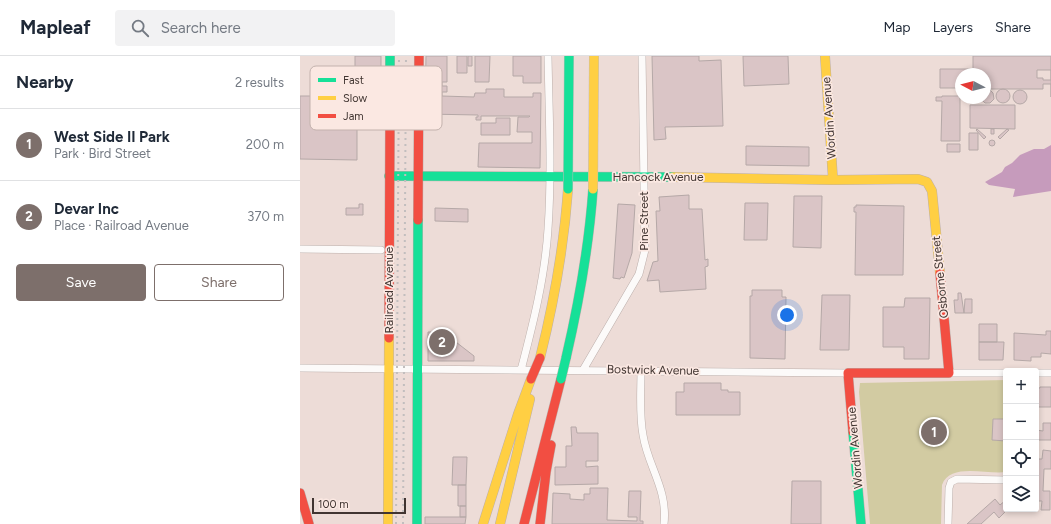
<!DOCTYPE html>
<meta charset="utf-8">
<style>
body{margin:0;font-family:Figtree,sans-serif;background:#f2f2f3;color:#1f2937}
.controls{position:absolute;right:12px;bottom:12px;display:grid;overflow:hidden;border-radius:4px;box-shadow:0 2px 6px #0003}
.controls button{width:36px;height:36px;display:grid;place-items:center;padding:0;border:0;border-bottom:1px solid #e0e1e3;background:#fff;color:#1f2937;font:20px sans-serif}
.compass{position:absolute;left:655px;top:12px;width:36px;height:36px;border-radius:50%;background:#fff;box-shadow:0 2px 6px #0003;rotate:277deg}
.scale{position:absolute;left:12px;bottom:10px;width:94px;box-sizing:border-box;padding-left:4px;border:2px solid #413531;border-top:0;font-size:11px;line-height:14px;white-space:nowrap;color:#413531;-webkit-text-stroke:3px #fbe8e2;paint-order:stroke}
.you{position:absolute;left:487px;top:259px;width:14px;height:14px;margin:-10px;border:3px solid #fff;border-radius:50%;background:#1a73e8;box-shadow:0 0 0 6px #1a73e833}
.badge{display:grid;place-items:center;width:26px;height:26px;border-radius:50%;background:#7d6f6b;color:#fff;font-size:13px;font-weight:700}
.pin{position:absolute;translate:-50% -50%;border:2px solid #fff;box-shadow:0 1px 4px #0006}
.list{margin:0;padding:0;list-style:none}
h2{display:flex;justify-content:space-between;align-items:center;height:52px;margin:0;padding:0 16px;font-size:17px}
h2 small{font-size:13px;font-weight:400;color:#747a83}
.list li{display:grid;grid-template-columns:26px 1fr auto;gap:12px;align-items:center;box-sizing:border-box;height:72px;padding:0 16px;border-top:1px solid #e0e1e3}
.list b{display:block;font-size:15px;white-space:nowrap}
.list p{margin:0;font-size:13px;white-space:nowrap;color:#747a83}
.list em{font-size:13px;font-style:normal;color:#747a83}
.actions{display:flex;gap:8px;padding:12px 16px}
.actions a{flex:1;padding:9px 0;border:1px solid #7d6f6b;border-radius:4px;text-align:center;font-size:14px;color:#7d6f6b}
.actions .main{background:#7d6f6b;color:#fff}
.icon{flex:none;width:22px;height:22px;fill:none;stroke:currentColor;stroke-width:2;stroke-linecap:round;stroke-linejoin:round}
.map{position:relative;flex:none;width:751px;height:468px;overflow:hidden}
header{display:flex;align-items:center;gap:24px;box-sizing:border-box;height:56px;padding:0 20px;background:#fff;border-bottom:1px solid #e0e1e3}
header strong{font-size:19px}
nav{display:flex;gap:22px;margin-inline-start:auto;font-size:14px}
.search{width:280px;height:36px;background:#f2f2f3;display:flex;align-items:center;gap:10px;box-sizing:border-box;padding:0 14px;border-radius:4px;color:#747a83;font-size:15px}
main{display:flex}
aside{flex:1;background:#fff}
.map>svg:first-child{display:block}
.green{fill:#d2cba2}
.water{fill:#c69bbc}
.building{fill:#dac5c6;stroke:#b5a8a7;fill-rule:evenodd}
.lines{fill:none;stroke-linecap:round;stroke-linejoin:round}
.street-casing{stroke:#bcafab;stroke-width:8}
.fast-casing{stroke:#bcafab;stroke-width:10}
.slow-casing{stroke:#bcafab;stroke-width:10}
.jam-casing{stroke:#bcafab;stroke-width:10}
.street{stroke:#fcfaf9;stroke-width:7}
.fast{stroke:#16e098;stroke-width:9}
.slow{stroke:#ffcf43;stroke-width:9}
.jam{stroke:#f24e42;stroke-width:9}
.rail{stroke:#c2bebe;stroke-width:2;stroke-dasharray:2 4;stroke-linecap:butt}
.fast-bridge-casing{stroke:#c4bbb8;stroke-width:10;stroke-linecap:butt}
.slow-bridge-casing{stroke:#c4bbb8;stroke-width:10;stroke-linecap:butt}
.jam-bridge-casing{stroke:#c4bbb8;stroke-width:10;stroke-linecap:butt}
.fast-bridge{stroke:#16e098;stroke-width:9}
.slow-bridge{stroke:#ffcf43;stroke-width:9}
.jam-bridge{stroke:#f24e42;stroke-width:9}
.labels{text-anchor:middle;stroke-width:3.5;stroke-linejoin:round;paint-order:stroke}
.street-label{font-size:12px;fill:#413531;stroke:#fbe8e2}
.key{fill:#fbe8e2;stroke:#c3b2ad;stroke-width:1}
.key-label{font-size:11px;fill:#413531}
</style>
<header>
<strong>Mapleaf</strong>
<div class="search"><svg class="icon" aria-label="search" viewBox="0 0 24 24"><circle cx="10" cy="10" r="6"/><path d="M15 15l6 6"/></svg>Search here</div>
<nav><a>Map</a><a>Layers</a><a>Share</a></nav>
</header>
<main>
<aside>
<h2>Nearby<small>2 results</small></h2>
<ul class="list">
<li><span class="badge">1</span><div><b>West Side II Park</b><p>Park · Bird Street</p></div><em>200 m</em></li>
<li><span class="badge">2</span><div><b>Devar Inc</b><p>Place · Railroad Avenue</p></div><em>370 m</em></li>
</ul>
<div class="actions"><a class="main">Save</a><a>Share</a></div>
</aside>
<div class="map">
<svg width="751" height="468" viewBox="0 0 751 468">
<rect width="100%" height="100%" fill="#eddcd7"/>
<path class="green" d="M706 324V416C687 419 650 406 642 429L641 468H570L559 336 560 327Z"/>
<path class="water" d="M751 89V135L713 141 715 133 689 129 685 126 702 116 705 111 712 107 720 99 734 93H744Z"/>
<path class="building" d="M55 0H81V20H55Z
M126 0H147V26H142V30H147V36H142V40L174 41 175 37H186V33H204V41H233V37H241L240 112 178 111 179 87H232V76H217L218 61H229L230 60H181V64H176V61H178V59L125 58Z
M157 0H167V17H157Z
M168 0H172V10H168Z
M175 0H190L189 26H175Z
M213 0H241V27H223V20H213Z
M352 0H399V5L421 4 423 70 365 71 366 83 354 84Z
M443 0H488L489 28 444 30Z
M673 0H751V41V28H743V33H685V18H661V32H640V13H673ZM737 14H751V24H743V22H737Z
M689 33 693 37 694 43 690 47H685L680 42H685V34Z
M696 40a7 7 0 1 1 14 0a7 7 0 1 1-14 0Z
M713 41a7 7 0 1 1 14 0a7 7 0 1 1-14 0Z
M0 40H57V104L0 103Z
M642 40H660V85H641L642 45H636V41H642Z
M670 49H715V73L670 72Z
M196 62H210V79H181V67H196Z
M677 73 686 81 684 83 676 74Z
M691 73H694V78H691Z
M707 73 709 74 700 83 698 81Z
M669 77H678V94H669Z
M689 87a3 3 0 1 1 6 0a3 3 0 1 1-6 0Z
M647 88H660V96H647Z
M446 90 509 91V110L446 109Z
M389 139V153H402L405 204 408 203V210L405 211 406 233 360 236 359 224 347 225 353 206 358 205 356 155H360L359 141Z
M494 140H522L521 192 493 191Z
M445 147H468L467 184H444Z
M59 148H63V159H46V152H59Z
M318 148 335 149 332 197 324 222 321 221 320 223 313 222Z
M556 149 604 150 603 219H555L556 156H554V151H556Z
M135 152 168 153V166L135 165Z
M452 234H482V241H486L485 303 450 302V240H452Z
M658 237H661L664 257H655L654 244H658Z
M522 239H550L549 294H520Z
M605 242H630L629 303H604V291H583V251H604Z
M665 243H672V257H664Z
M679 268H697V286H679Z
M138 275H143V276L174 300V305H128V276H138Z
M746 275H751V298L741 297V301H731V305L714 304V277L746 279Z
M679 286H704L703 304H679Z
M384 327H421V334H428V336H440V359H376V336H384Z
M740 331H751V351H737L738 332H740Z
M693 363H706V385L692 384Z
M743 367H751V384H736V374L743 375Z
M271 371H276L277 377H298V405H286V411L298 410V428L255 429V411H266V390H272Z
M743 394 751 395V413H744L743 435H750V454H741L742 445H736V403H742Z
M153 401H167L166 429H152Z
M492 425H521V468H491Z
M158 429H166V450H158Z
M290 432H308L307 464 337 465V461H328L329 435H341L340 465H343V468H252L253 437 270 438V443L284 444V438H290Z
M695 443 700 449 706 444V453H708L699 462 694 456 681 468H667Z
M160 450H166V461H160Z
M125 461H166L165 468H125Z"/>
<g class="lines">
<g class="street-casing">
<path id="street" d="M0 193 81 194
M0 312 548 317
M221 314C233 268 245 221 248 173 252 116 249 58 248 0
M283 314 339 218 345 194 342 0
M341 314C341 336 339 358 343 379 348 411 368 433 364 468
M649 317H706
M736 317H751
M648 468 649 432 651 426 657 423 706 424"/>
</g>
<g class="fast-casing">
<path id="fast" d="M90 55V0
M89 120 373 121
M266 302C279 246 289 190 293 133
M553 376 561 468
M117 468 118 164"/>
</g>
<g class="slow-casing">
<path id="slow" d="M525 0 533 124
M373 121 533 124 618 123 627 126 632 135 640 217
M240 302C254 246 264 190 268 133
M88 468 89 282
M183 468 218 358 231 323
M200 468 230 343"/>
</g>
<g class="jam-casing">
<path id="jam" d="M118 164 119 0
M89 282 90 55
M553 376 548 317H649L640 217
M0 437 9 468
M224 468 261 323
M240 468 246 416 251 389"/>
</g>
<use href="#street" class="street"/>
<use href="#fast" class="fast"/>
<use href="#slow" class="slow"/>
<use href="#jam" class="jam"/>
<path class="rail" d="M96 468 99 0
M103 468 106 0"/>
<g class="fast-bridge-casing">
<path id="fast-bridge" d="M268 133 269 0
M261 323 266 302"/>
</g>
<g class="slow-bridge-casing">
<path id="slow-bridge" d="M293 133 294 0"/>
</g>
<g class="jam-bridge-casing">
<path id="jam-bridge" d="M231 323 240 302"/>
</g>
<use href="#fast-bridge" class="fast-bridge"/>
<use href="#slow-bridge" class="slow-bridge"/>
<use href="#jam-bridge" class="jam-bridge"/>
</g>
<g class="labels">
<g class="street-label">
<text transform="translate(529 62) rotate(-94)" y="4">Wordin Avenue</text>
<text x="358" y="125">Hancock Avenue</text>
<text transform="translate(344 165) rotate(-90)" y="4">Pine Street</text>
<text transform="translate(640 221) rotate(-96)" y="4">Osborne Street</text>
<text transform="translate(89 234) rotate(-90)" y="4">Railroad Avenue</text>
<text transform="translate(353 314) rotate(1)" y="4">Bostwick Avenue</text>
<text transform="translate(555 392) rotate(-95)" y="4">Wordin Avenue</text>
</g>
</g>
<rect x="10" y="10" width="132" height="64" rx="6" class="key"/>
<rect x="18" y="22" width="18" height="4" fill="#16e098"/>
<rect x="18" y="40" width="18" height="4" fill="#ffcf43"/>
<rect x="18" y="58" width="18" height="4" fill="#f24e42"/>
<g class="key-label">
<text x="43" y="28">Fast</text>
<text x="43" y="46">Slow</text>
<text x="43" y="64">Jam</text>
</g>
</svg>
<div class="controls">
<button>+</button>
<button>−</button>
<button><svg class="icon" aria-label="locate" viewBox="0 0 24 24"><circle cx="12" cy="12" r="6"/><path d="M12 2v4M12 18v4M2 12h4M18 12h4"/></svg></button>
<button><svg class="icon" aria-label="layers" viewBox="0 0 24 24"><path d="M12 4l9 5-9 5-9-5zM3 14l9 5 9-5"/></svg></button>
</div>
<svg class="compass" viewBox="-18 -18 36 36"><path d="M0-13l5 13h-10z" fill="#e53935"/><path d="M0 13l5-13h-10z" fill="#747a83"/></svg>
<div class="scale">100 m</div>
<div class="you"></div>
<div class="pin badge" style="left:634px;top:376px">1</div>
<div class="pin badge" style="left:142px;top:286px">2</div>
</div>
</main>
